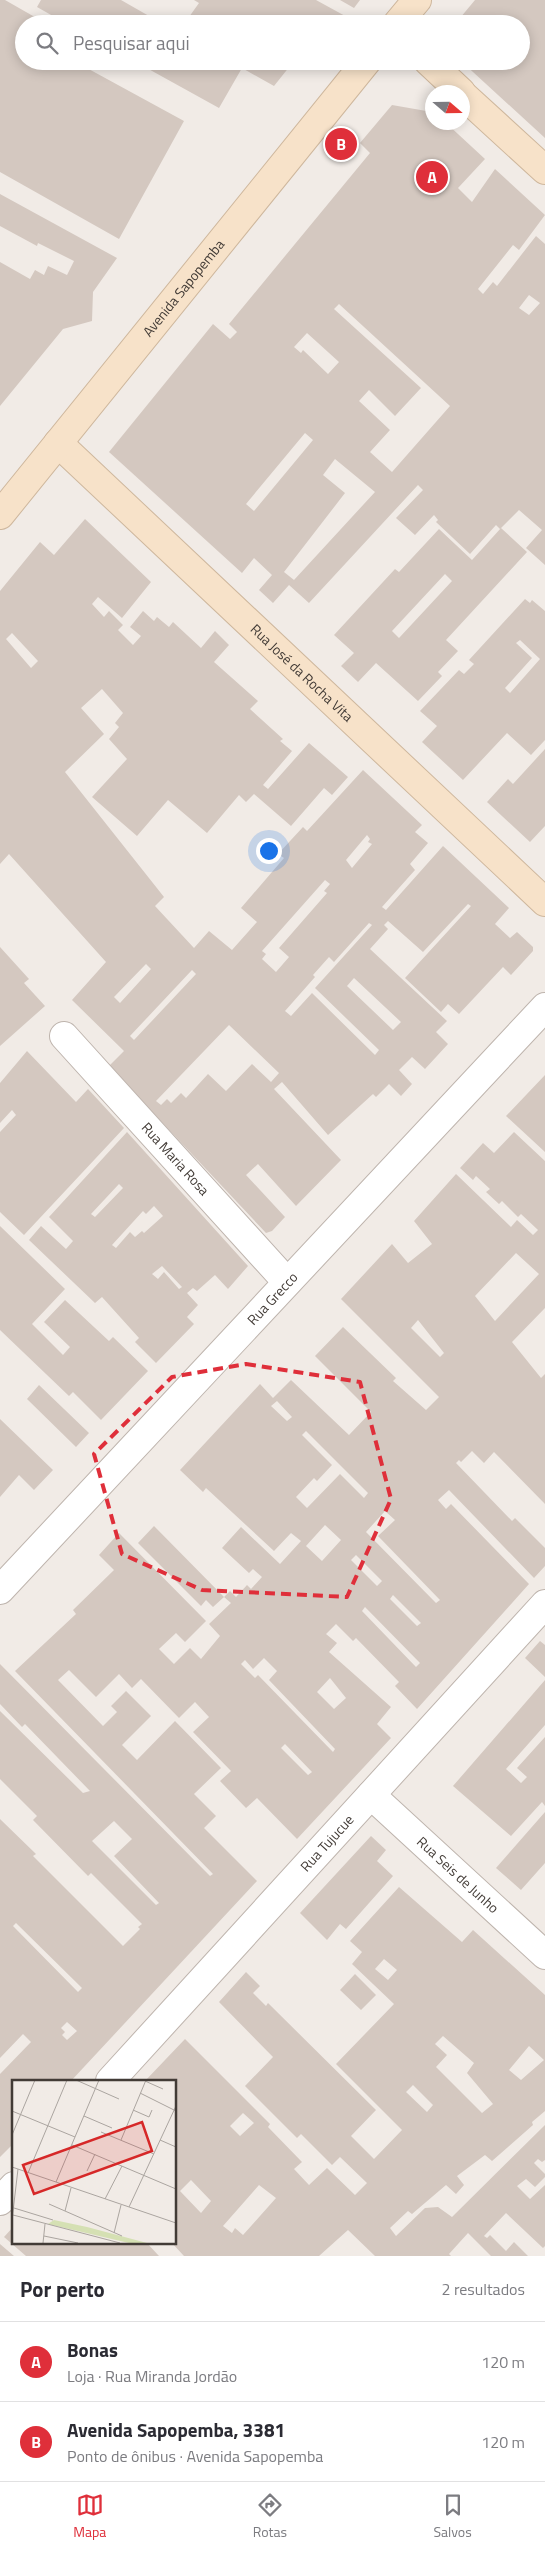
<!DOCTYPE html>
<html lang="pt">
<meta charset="utf-8">
<style>
body{margin:0;font-family:"Titillium Web",sans-serif;background:#f2f2f3;color:#2b2b33}
.compass{position:absolute;left:425px;top:85px;width:45px;height:45px;border-radius:50%;background:#fff;box-shadow:0 2px 12px #0003;rotate:110deg}
.you{position:absolute;left:268px;top:850px;width:18px;height:18px;margin:-12px;border:4px solid #fff;border-radius:50%;background:#1a73e8;box-shadow:0 0 0 8px #1a73e833}
.badge{display:grid;place-items:center;width:32px;height:32px;border-radius:50%;background:#df2f3a;color:#fff;font-size:16px;font-weight:700}
.pin{position:absolute;translate:-50% -50%;border:2px solid #fff;box-shadow:0 1px 5px #0006}
.list{margin:0;padding:0;list-style:none}
h2{display:flex;justify-content:space-between;align-items:center;height:65px;margin:0;padding:0 20px;font-size:21px}
h2 small{font-size:16px;font-weight:400;color:#7c7c81}
.list li{display:grid;grid-template-columns:32px 1fr auto;gap:15px;align-items:center;box-sizing:border-box;height:80px;padding:0 20px;border-top:1px solid #e1e1e2}
.list b{display:block;font-size:19px;white-space:nowrap}
.list p{margin:0;font-size:16px;white-space:nowrap;color:#7c7c81}
.list em{font-size:16px;font-style:normal;color:#7c7c81}
.icon{flex:none;width:28px;height:28px;fill:none;stroke:currentColor;stroke-width:2;stroke-linecap:round;stroke-linejoin:round}
.map{position:relative;flex:none;width:545px;height:2256px;overflow:hidden}
.search{position:absolute;background:#fff;box-shadow:0 2px 12px #0003;left:15px;right:15px;top:15px;height:55px;display:flex;align-items:center;gap:12px;box-sizing:border-box;padding:0 18px;border-radius:28px;color:#7c7c81;font-size:19px}
.sheet{height:225px;background:#fff}
nav{display:flex;justify-content:space-around;align-items:center;box-sizing:border-box;height:70px;border-top:1px solid #e1e1e2;background:#fff;font-size:14px;color:#7c7c81}
nav a{display:grid;justify-items:center;gap:2px}
nav .on{color:#df2f3a}
.map>svg:first-child{display:block}
.building{fill:#d4c8c0;fill-rule:evenodd}
.lines{fill:none;stroke-linecap:round;stroke-linejoin:round}
.street-casing{stroke:#beb4ad;stroke-width:30}
.secondary-casing{stroke:#ceb79d;stroke-width:30}
.street{stroke:#fff;stroke-width:28}
.secondary{stroke:#f7e2c9;stroke-width:28}
.marked{fill:none;stroke:#df2f3a;stroke-width:4;stroke-dasharray:10 6;stroke-linejoin:round}
.labels{text-anchor:middle;stroke-width:4;stroke-linejoin:round;paint-order:stroke}
.street-label{font-size:14px;fill:#423b36;stroke:#fff}
.inset-road{fill:none;stroke:#aba5a0;stroke-width:1}
.view{fill:#d62828;fill-opacity:0.15;stroke:#d62828;stroke-width:2.5}
.inset-edge{fill:none;stroke:#423b36;stroke-width:2.5}
</style>
<div class="map">
<svg width="545" height="2256" viewBox="0 0 545 2256">
<rect width="100%" height="100%" fill="#f1ebe6"/>
<path class="building" d="M0 0H5L47 24H24V61H74L184 121 119 239 0 172Z
M41 0H121L163 24H67L37 7Z
M194 0H316L347 17 341 24H184L199 3Z
M340 0H360L354 8Z
M475 0H545V138L461 61H521V24H455Z
M134 61H294L274 86 242 68 219 108Z
M392 105 432 112V122H445L485 159 458 188 472 202 495 169 545 215 519 250 513 245 478 289 483 294 493 282 497 286 536 236 545 244V565L526 548 542 530 519 510 500 529 496 525 470 554 436 522 438 520 434 515 415 535 396 518 423 490 418 485 309 603 289 585 273 603 259 590 272 575 254 558 242 573 109 452 213 324 230 339 237 332 229 324 370 153 360 143ZM529 295 540 303 529 315 519 308ZM339 304 450 406 392 472 370 452 390 430 359 401 369 390 395 416 421 388 334 309ZM307 333 339 362 328 374 303 350 301 353 294 347ZM305 433 313 440 254 511 246 504ZM335 459 375 492 294 580 284 572 345 493 323 475Z
M0 194 117 258 93 292 92 321 63 329 0 406V262L30 279 35 270 44 275 48 266 67 275 74 261 38 243 37 246 0 226Z
M85 519 151 582 122 618 98 597 92 604 104 617 109 611 123 625 118 630 133 645 141 636 130 627 143 611 154 621 157 617 169 627 173 622 201 648 215 631 229 645 214 662 258 701 250 709 283 739 280 741 292 751 263 785 268 789 309 743 348 777 332 795 324 788 291 826 254 794 246 802 239 795 207 833 168 800 137 836 92 797 127 759 109 739 119 727 115 723 123 713 102 689 81 708 104 734 65 772 164 897 155 906 194 948 209 931 232 950 257 922 241 908 284 858 278 854 303 827 307 831 363 770 422 825 415 832 428 843 410 864 415 870 382 907 386 910 443 846 509 908 495 924 510 938 517 932 533 947V951L511 975 503 967 459 1014 448 1004 441 1012 405 978 471 906 468 904 423 952 388 921 384 925 388 929 370 949 447 1021 436 1032 448 1044 425 1069 412 1057 399 1070 412 1084 401 1096 389 1084 376 1097 373 1094 328 1135 282 1082 274 1089 341 1160 296 1206 258 1164 246 1175 285 1217 272 1231 266 1233 109 1066 124 1051 72 1000 106 962 9 854 0 864V591L40 542 54 555ZM12 633 38 661 31 668 6 639ZM367 835 370 839 368 842 372 844 352 868 346 860ZM325 880 330 884 324 891 327 893 279 948 289 957 276 972 262 959 266 954 262 951ZM369 923 372 925 315 988 379 1050 375 1055 312 993 291 1016 285 1011 315 977 313 975 329 957 334 962ZM146 964 151 969 120 1003 114 997ZM192 970 196 974 134 1040 130 1036ZM354 978 401 1022 393 1030 347 986ZM229 1025 279 1073 271 1082 252 1064 226 1091 208 1074 186 1098 181 1093 171 1103 167 1099 161 1105 156 1101Z
M501 528 527 552 446 640 458 651 438 672 442 676 418 701 376 663 358 682 341 666 354 653 334 635 395 569 399 572 439 529 472 560ZM445 574 452 581 399 638 392 631Z
M525 599 530 603 532 600 545 611V740L531 755 507 733 463 780 422 742 437 726 420 711 459 670 464 674 474 664 469 660ZM520 640 540 659 510 693 505 688 532 658 516 643Z
M545 749V826L530 842 487 802 508 779 513 784Z
M0 947 29 979 24 983 45 1006 0 1046Z
M27 1051 76 1102 88 1089 124 1128 24 1235 0 1212V1132L16 1115 12 1110 0 1123V1083Z
M545 1075V1152L506 1116Z
M127 1132 248 1266 228 1289 215 1275 197 1291 193 1288 187 1293 198 1305 187 1317 194 1324 156 1363 135 1342 139 1338 102 1297 95 1303 29 1240 41 1226 66 1249 73 1241 49 1217ZM119 1184 123 1188 95 1217 91 1214ZM154 1206 163 1216 144 1233 142 1231 135 1237 130 1232 116 1248 112 1245 143 1211 146 1214ZM162 1266 182 1287 179 1289 164 1272 158 1279 152 1274Z
M514 1132 545 1161V1308L512 1342 541 1378 545 1374V1504L494 1452 484 1463 472 1451 461 1462 459 1460 456 1463 512 1521 515 1518 545 1548V1566L534 1578 449 1490 438 1500 446 1509 451 1504 529 1584 417 1709 395 1686 399 1682 356 1638 353 1641 336 1624 326 1634 337 1643 329 1652 391 1707 377 1724 391 1738 297 1839 257 1798 246 1808 220 1781 231 1771 193 1732 209 1717 195 1702 179 1718 141 1679 132 1688 119 1674 96 1697 69 1670 58 1680 103 1726 117 1712 111 1706 126 1691 151 1716 122 1745 137 1760 175 1721 221 1768 194 1794 216 1816 204 1828 257 1881 71 2081H14V2143L0 2157V2074L31 2042 23 2034 0 2058V1819L36 1854 33 1856 123 1946 140 1929 138 1927 142 1924 91 1873 88 1876 33 1820 37 1816 0 1779V1711L83 1793 90 1791 25 1724 22 1727 0 1704V1664L210 1876 213 1874 15 1671 76 1614 73 1610 114 1570 99 1555 119 1533 206 1621 185 1642 176 1633 159 1649 174 1664 190 1648 201 1659 220 1636 209 1624 231 1603 224 1597 230 1591 236 1597 247 1585 251 1589 262 1577 253 1569 249 1573 222 1548 241 1527 280 1564 301 1541 291 1533 274 1551 206 1488 203 1492 180 1470 260 1384 273 1398 291 1380 349 1435 371 1412 315 1356 343 1327 396 1378 393 1381 426 1410 439 1397 341 1299 392 1244 408 1263 432 1244 414 1221 456 1174 511 1227 517 1220 533 1235 538 1230 521 1214 518 1217 502 1201 499 1204 486 1192 490 1189 476 1176 473 1180 460 1168 483 1143 494 1153ZM516 1253 539 1274 495 1321 475 1296ZM418 1320 444 1353 440 1357 411 1328ZM277 1401 292 1417 287 1421 271 1406ZM306 1431 368 1493 364 1498 340 1474 307 1508 296 1497 314 1478 317 1481 332 1465 302 1435ZM385 1511 395 1520 378 1536 440 1600 436 1603 366 1532ZM325 1525 341 1540 322 1561 306 1546ZM356 1555 382 1581 377 1586 351 1560ZM393 1595 421 1623 417 1626 390 1599ZM365 1607 420 1663 416 1667 362 1611ZM264 1658 277 1671 269 1680 335 1749 333 1752 258 1675 255 1678 241 1664 245 1660 253 1669ZM330 1678 346 1698 334 1709 317 1692ZM285 1744 312 1772 308 1775 281 1748ZM114 1821 132 1839 114 1856 159 1903 156 1905 92 1841ZM16 1923 82 1988 78 1992 13 1926ZM67 2022 77 2031 67 2040 62 2035 65 2032 61 2028Z
M0 1226 65 1289 32 1324 63 1355 70 1347 44 1322 65 1300 109 1341 113 1337 148 1371 101 1420 73 1392 69 1396 0 1330Z
M39 1385 89 1433 76 1447 27 1399Z
M0 1419 53 1470 34 1490 19 1475 0 1497Z
M154 1526 224 1597 213 1607 206 1600 201 1606 138 1543Z
M540 1641 545 1645V1677L525 1658Z
M545 1680V1725L506 1769 521 1783 527 1777 517 1768 545 1737V1806L542 1802 511 1836 453 1786Z
M545 1812V1863L521 1890 496 1868Z
M371 1836 386 1850 377 1861 393 1876 346 1929 340 1924 327 1940 300 1913Z
M399 1887 462 1942 473 1930 545 1995V2111L532 2122 533 2125 492 2161 485 2155 457 2176 464 2185 456 2194 446 2185 412 2214 408 2211 390 2228 396 2236 425 2208 438 2207 452 2217 545 2125V2160L542 2162 538 2159 534 2163 545 2174V2177L535 2187 526 2179 517 2186 530 2199 545 2185V2246L543 2248 506 2213 484 2236 487 2238 490 2235 506 2251 514 2242 528 2256H491L468 2233 449 2254 451 2256H375L348 2230 319 2256H184L171 2242H175V2081H145L185 2039 270 2124 268 2127 302 2162 294 2169 309 2185 327 2168 355 2195 367 2183 340 2157 332 2165 301 2134 297 2138 245 2086 273 2057 219 2002 246 1972 260 1986 253 1993 266 2006 268 2003 376 2110 351 2136 374 2159 402 2130 336 2064 394 2004 352 1964 362 1952 350 1941ZM384 1959 397 1970 388 1980 375 1969ZM443 2036 474 2063 467 2073 493 2104 482 2113 436 2067 447 2055 435 2044ZM529 2046 544 2060 521 2080 509 2070ZM413 2085 433 2105 427 2112 406 2092ZM243 2113 254 2123 240 2136 230 2126ZM191 2180 211 2201 201 2213 180 2191ZM259 2185 276 2198 243 2235 235 2228 232 2233 223 2226Z
M355 1974 376 1995 361 2010 340 1990Z
M14 2226V2242H146L159 2256H26L4 2237Z
M0 2244 14 2256H0Z"/>
<g class="lines">
<g class="street-casing">
<g id="street">
<path id="s1" d="M64 1036 287 1282"/>
<path id="s2" d="M0 1590 545 1007"/>
<path id="s3" d="M371 1795 545 1955"/>
<path id="s4" d="M110 2081 545 1604"/>
<path d="M0 2201 14 2186"/>
</g>
</g>
<g class="secondary-casing">
<g id="secondary">
<path d="M397 24 417 0"/>
<path d="M428 61 461 92"/>
<path d="M462 94 545 170"/>
<path id="s5" d="M58 443 545 902"/>
<path id="s6" d="M0 515 367 61"/>
</g>
</g>
<use href="#street" class="street"/>
<use href="#secondary" class="secondary"/>
</g>
<path class="marked" d="M246 1364 360 1382 391 1499 347 1597 202 1590 122 1554 94 1454 172 1377Z"/>
<g class="labels">
<g class="street-label">
<text dy="5" stroke="none"><textPath href="#s6" startOffset="292">Avenida Sapopemba</textPath></text>
<text dy="5" stroke="none"><textPath href="#s5" startOffset="335">Rua José da Rocha Vita</textPath></text>
<text dy="5" stroke="none"><textPath href="#s1" startOffset="166">Rua Maria Rosa</textPath></text>
<text dy="5" stroke="none"><textPath href="#s2" startOffset="399">Rua Grecco</textPath></text>
<text dy="5" stroke="none"><textPath href="#s4" startOffset="322">Rua Tujucue</textPath></text>
<text dy="5" stroke="none"><textPath href="#s3" startOffset="118">Rua Seis de Junho</textPath></text>
</g>
</g>
<g transform="translate(12 2080)">
<rect width="164" height="164" fill="#f1ebe6"/>
<path d="M42 140 75 147 135 163H117L36 144Z" fill="#d5e0b3"/>
<path class="inset-road" d="M64 0 107 19M133 1 151 9M128 13 164 31M121 30 137 37 140 30M0 31 63 57M72 36 100 48M89 52 142 74M0 55 23 0M109 60 134 0M148 60 164 67M60 65 164 109M0 87 164 143M75 91 83 74M16 93 55 0M44 102 87 0M93 119 110 86M37 124 110 156M117 127 164 26M2 128 41 140M53 131 59 108M1 135 108 163M0 140 6 89M102 153 109 125M32 156 66 163M31 163 33 144"/>
<path class="view" d="M130 42 140 71 22 114 11 85Z"/>
<rect width="164" height="164" class="inset-edge"/>
</g>
</svg>
<svg class="compass" viewBox="-18 -18 36 36"><path d="M0-13l5 13h-10z" fill="#e53935"/><path d="M0 13l5-13h-10z" fill="#7c7c81"/></svg>
<div class="you"></div>
<div class="pin badge" style="left:432px;top:177px">A</div>
<div class="pin badge" style="left:341px;top:144px">B</div>
<div class="search"><svg class="icon" aria-label="search" viewBox="0 0 24 24"><circle cx="10" cy="10" r="6"/><path d="M15 15l6 6"/></svg>Pesquisar aqui</div>
</div>
<section class="sheet">
<h2>Por perto<small>2 resultados</small></h2>
<ul class="list">
<li><span class="badge">A</span><div><b>Bonas</b><p>Loja · Rua Miranda Jordão</p></div><em>120 m</em></li>
<li><span class="badge">B</span><div><b>Avenida Sapopemba, 3381</b><p>Ponto de ônibus · Avenida Sapopemba</p></div><em>120 m</em></li>
</ul>
</section>
<nav>
<a class="on"><svg class="icon" aria-label="map" viewBox="0 0 24 24"><path d="M3 6l6-2 6 2 6-2v14l-6 2-6-2-6 2zM9 4v14M15 6v14"/></svg>Mapa</a>
<a><svg class="icon" aria-label="directions" viewBox="0 0 24 24"><path d="M12 3l9 9-9 9-9-9zM9 14v-3h6M13 9l2 2-2 2"/></svg>Rotas</a>
<a><svg class="icon" aria-label="saved" viewBox="0 0 24 24"><path d="M7 4h10v16l-5-4-5 4z"/></svg>Salvos</a>
</nav>
